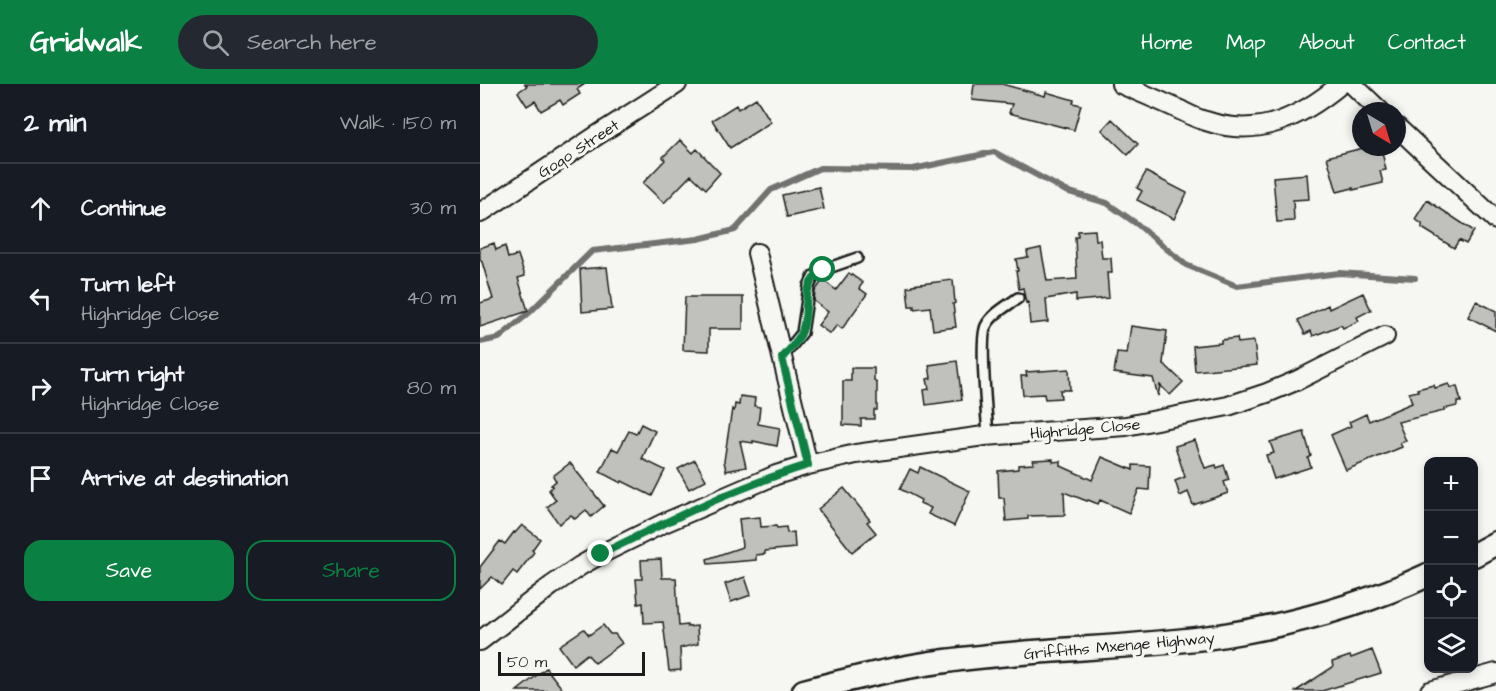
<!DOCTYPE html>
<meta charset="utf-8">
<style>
body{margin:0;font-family:"Architects Daughter",sans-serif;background:#242831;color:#f1f3f6}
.controls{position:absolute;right:18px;bottom:18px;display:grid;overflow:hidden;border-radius:12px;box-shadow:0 3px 9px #0003}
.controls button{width:54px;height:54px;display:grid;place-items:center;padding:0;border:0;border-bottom:2px solid #363941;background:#171b24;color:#f1f3f6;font:30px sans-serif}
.compass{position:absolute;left:872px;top:18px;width:54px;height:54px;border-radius:50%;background:#171b24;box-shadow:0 3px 9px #0003;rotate:142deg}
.scale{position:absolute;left:18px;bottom:15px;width:147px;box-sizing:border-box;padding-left:6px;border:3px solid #1c1c1c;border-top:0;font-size:16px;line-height:21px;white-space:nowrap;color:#1c1c1c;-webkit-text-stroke:4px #f6f6f2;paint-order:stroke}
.stop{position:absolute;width:18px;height:18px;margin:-14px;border:4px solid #0b8043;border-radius:50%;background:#fff}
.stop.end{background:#0b8043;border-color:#fff;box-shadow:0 2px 6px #0008}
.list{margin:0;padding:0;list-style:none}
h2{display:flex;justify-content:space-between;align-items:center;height:78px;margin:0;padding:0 24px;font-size:26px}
h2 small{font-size:20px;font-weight:400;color:#9ea1a6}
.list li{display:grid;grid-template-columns:39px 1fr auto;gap:18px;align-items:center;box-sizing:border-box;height:90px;padding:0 24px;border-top:2px solid #363941}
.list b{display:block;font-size:22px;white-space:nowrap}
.list p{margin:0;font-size:20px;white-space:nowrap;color:#9ea1a6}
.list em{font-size:20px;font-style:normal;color:#9ea1a6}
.actions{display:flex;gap:12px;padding:18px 24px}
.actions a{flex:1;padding:14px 0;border:2px solid #0b8043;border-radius:18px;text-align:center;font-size:21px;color:#0b8043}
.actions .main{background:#0b8043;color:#fff}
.icon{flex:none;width:33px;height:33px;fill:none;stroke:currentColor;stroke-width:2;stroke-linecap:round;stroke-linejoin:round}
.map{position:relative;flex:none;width:1016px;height:607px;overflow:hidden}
header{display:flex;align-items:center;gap:36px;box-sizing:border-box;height:84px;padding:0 30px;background:#0b8043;color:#fff}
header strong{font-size:28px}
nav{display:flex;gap:33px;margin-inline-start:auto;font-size:21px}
.search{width:420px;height:54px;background:#242831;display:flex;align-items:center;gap:15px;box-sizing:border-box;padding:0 21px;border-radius:33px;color:#9ea1a6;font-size:22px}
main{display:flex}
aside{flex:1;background:#171b24}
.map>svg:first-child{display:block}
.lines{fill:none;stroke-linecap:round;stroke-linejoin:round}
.stream{stroke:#727271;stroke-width:6}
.building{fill:#c0c0bd;stroke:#1c1c1c;stroke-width:1.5}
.service-casing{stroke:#1c1c1c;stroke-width:14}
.minor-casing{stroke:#1c1c1c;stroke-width:22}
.tertiary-casing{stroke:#1c1c1c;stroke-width:27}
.service{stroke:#f6f6f2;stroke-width:9}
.minor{stroke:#f6f6f2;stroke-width:18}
.tertiary{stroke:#f6f6f2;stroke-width:22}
.route{stroke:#0b8043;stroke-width:8}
.labels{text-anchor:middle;stroke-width:6;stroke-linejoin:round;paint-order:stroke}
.street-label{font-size:16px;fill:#1c1c1c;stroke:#f6f6f2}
</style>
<header>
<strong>Gridwalk</strong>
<div class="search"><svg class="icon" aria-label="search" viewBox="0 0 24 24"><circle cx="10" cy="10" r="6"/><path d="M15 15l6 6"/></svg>Search here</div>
<nav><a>Home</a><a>Map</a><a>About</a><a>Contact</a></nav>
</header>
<main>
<aside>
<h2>2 min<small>Walk · 150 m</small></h2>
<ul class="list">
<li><svg class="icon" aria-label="ahead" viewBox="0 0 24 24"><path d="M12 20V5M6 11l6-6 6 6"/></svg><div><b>Continue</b></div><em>30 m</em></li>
<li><svg class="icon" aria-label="left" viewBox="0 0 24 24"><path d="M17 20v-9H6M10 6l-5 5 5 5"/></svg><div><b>Turn left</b><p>Highridge Close</p></div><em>40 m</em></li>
<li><svg class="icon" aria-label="right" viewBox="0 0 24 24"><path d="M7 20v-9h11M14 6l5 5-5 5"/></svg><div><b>Turn right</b><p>Highridge Close</p></div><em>80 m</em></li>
<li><svg class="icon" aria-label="arrive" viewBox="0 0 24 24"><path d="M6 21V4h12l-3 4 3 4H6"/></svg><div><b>Arrive at destination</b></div></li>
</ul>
<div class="actions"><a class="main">Save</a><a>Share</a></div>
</aside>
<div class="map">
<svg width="1016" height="607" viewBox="0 0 1016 607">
<rect width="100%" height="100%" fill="#f6f6f2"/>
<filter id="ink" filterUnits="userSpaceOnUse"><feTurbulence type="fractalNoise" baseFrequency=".0167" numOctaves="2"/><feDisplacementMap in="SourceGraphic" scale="12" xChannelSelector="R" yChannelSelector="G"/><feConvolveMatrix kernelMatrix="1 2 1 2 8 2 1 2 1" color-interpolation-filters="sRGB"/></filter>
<g filter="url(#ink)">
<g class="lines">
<path class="stream" d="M0 258 19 254 49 229 112 167 218 155 255 146 291 106 340 84 433 85 514 68 586 107 627 119 657 140 706 181 757 202 859 189 935 194"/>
</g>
<path class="building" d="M45 0H105L97 5 100 10 83 21 80 16 61 27 55 17 47 22 38 8 47 2Z
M494 0H522L565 12 566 8 594 16 593 19 601 21 594 46 529 29 532 20 492 16Z
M276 14 291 38 250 64 232 36 256 21 258 25Z
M632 35 658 60 648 71 622 46Z
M200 56 213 69 217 65 240 89 226 105 211 91 184 119 163 99 185 76 183 73Z
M887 63 888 67 901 63 906 86 900 87 903 99 873 106V104L857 108 847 73Z
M666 88 707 109 694 135 657 116 662 107 657 104Z
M827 90 829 115 813 116 814 137 797 138 793 93Z
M339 103 344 125 307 133 302 111Z
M947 116 994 147 986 160 979 156 974 164 942 144V140L935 135Z
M615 146 616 156H620L622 174H631L632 189H627L629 214 596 217V210L566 215 568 238 550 240 548 218 546 219 543 204 539 205 536 187H538L536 175 548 173 547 167 561 164 567 197 597 195 595 153H598V147Z
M14 159 16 166 25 162 28 174 38 171 45 192 38 194 48 227 0 243V219L13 215 2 178 0 176V164Z
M127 183 132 225 102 228 100 185Z
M369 189 383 199 379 204 387 210 362 245 357 241 350 250 338 241 348 228 334 217 335 207 343 196 356 206Z
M473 196 475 219 473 220 476 243 453 246 450 223 434 225V222H429L427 203 432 202V201Z
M883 209 891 226 877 233 879 237 863 244 861 241 833 252 831 247 825 250 818 236 848 221 849 225Z
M205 213H263V245H229V267L203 266Z
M996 217 1016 227V247L988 233Z
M651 242 687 247 683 279 703 298 690 311 680 301 678 312 673 294 634 289 637 269 647 270Z
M757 254 758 259 774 257 777 281 715 287 713 262 741 259V256Z
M477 277 482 316 446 321 444 306 449 305 447 295 451 294 449 281Z
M371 284H394V297L397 299V326H394V335H381V342L363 341V297H371Z
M589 285 590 306H580L581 314 565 315 564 310 543 311 541 292H547L546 288Z
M969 300 970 304 977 302 981 318H977V322L964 325V327L918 338 926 357 920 359 922 363 866 386 851 351 871 342 869 338 886 330 889 337 932 319 929 309 938 307 937 305 954 301 955 304Z
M260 312 275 314 274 322 280 323 278 340 300 344 297 362 273 357V359L260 357 266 383 246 387 244 377 252 325 254 327 255 320 259 321Z
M161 340 175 347 162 375 185 386 172 412 142 397 141 399 120 388 132 364 138 367 149 347 156 350Z
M824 348 831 372 828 374 831 383 794 395 786 371 794 369 790 358Z
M715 356 725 384 736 381 737 384 744 381 749 396 744 398 748 409 713 421 708 408 700 412 695 397 705 393 695 362Z
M622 373 653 386V381L670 382 669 406 659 405 649 429 620 416 618 420 608 416 607 417 584 408 585 431 548 432V435L526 437 524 414H519L518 387 538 385V381L554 380 553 376 573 375V378L581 377V382L612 396Z
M215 376 226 396 209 405 198 385Z
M90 379 124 422 111 433 106 426 95 435 91 431 79 440 67 423 76 416 69 406 73 402 71 401 76 397 73 392Z
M440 383 490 407 474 442 448 430 451 424 440 419 441 416 420 405 430 385 438 389Z
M364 404 390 436 387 438 396 449 372 468 338 425Z
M280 433 281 443 296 442 297 444 306 443 307 449 314 448 315 464 285 467V470L276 471V476L228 480 227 475 262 463 259 435Z
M42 441 60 455 52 466 54 468 37 490 33 487 22 501 12 493 0 505V483L20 457 25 460 34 448 35 449Z
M181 475 182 494H196L199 542 207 541V543L217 542 218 560 200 564 201 586 189 587 183 538 164 539 163 519 158 520 156 495H162L161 476Z
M265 493 271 511 251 518 245 500Z
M123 541 130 550H135L142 559 115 579 107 570 93 581 79 562 104 545 109 551Z
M892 566 901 589 842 607H816L853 583 852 578 870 572 871 574Z
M66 584 84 607H37Z"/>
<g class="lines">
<g class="service-casing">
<path id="service" d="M302 274 322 249 329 202 334 192 343 186 377 174
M508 352C507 332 499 256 506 242 512 230 527 222 538 214"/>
</g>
<g class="minor-casing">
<path id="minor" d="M641 0C661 9 681 17 700 26 708 30 717 35 726 37 779 55 821 33 861 0
M872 0 900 27
M917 43 1016 136
M0 129 116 52 197 0
M277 169 328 381
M0 557 71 502 100 482 121 470 184 439 296 391 328 381 376 370 504 352 646 342 748 322 787 309 818 296 905 252
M950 607 1016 589"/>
</g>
<g class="tertiary-casing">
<path id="tertiary" d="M994 471 1016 459
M324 607C371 595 418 583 466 577 556 564 649 565 739 552 810 541 883 521 948 491"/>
</g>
<use href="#service" class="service"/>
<use href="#minor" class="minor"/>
<use href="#tertiary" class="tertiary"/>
</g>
</g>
<g class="lines" filter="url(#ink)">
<path class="route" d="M121 470C188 437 256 403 328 381L302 274C309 266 319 257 322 247 331 225 318 203 343 186"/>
</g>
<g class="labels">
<g class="street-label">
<text transform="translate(98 64) rotate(-33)" y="6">Goqo Street</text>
<text transform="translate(605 344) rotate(-5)" y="6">Highridge Close</text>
<text transform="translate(639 561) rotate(-5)" y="6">Griffiths Mxenge Highway</text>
</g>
</g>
</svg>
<div class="controls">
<button>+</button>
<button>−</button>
<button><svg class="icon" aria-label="locate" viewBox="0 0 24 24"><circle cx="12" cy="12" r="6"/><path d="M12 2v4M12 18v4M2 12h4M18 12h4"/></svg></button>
<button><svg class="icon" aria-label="layers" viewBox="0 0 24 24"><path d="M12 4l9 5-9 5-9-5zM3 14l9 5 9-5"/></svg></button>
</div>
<svg class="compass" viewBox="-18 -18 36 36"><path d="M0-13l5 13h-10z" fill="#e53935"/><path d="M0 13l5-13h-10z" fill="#9ea1a6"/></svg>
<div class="scale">50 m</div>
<div class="stop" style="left:343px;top:186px"></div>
<div class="stop end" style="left:121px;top:470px"></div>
</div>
</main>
